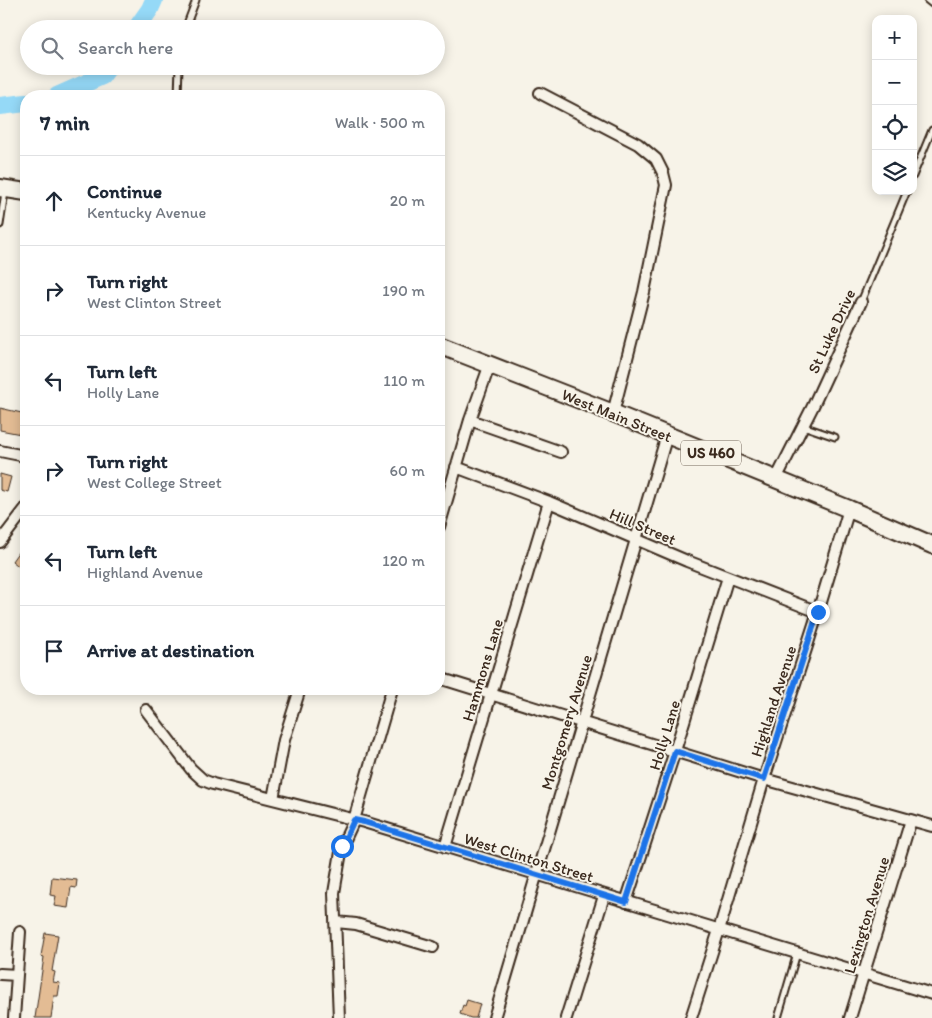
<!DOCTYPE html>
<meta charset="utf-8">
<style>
body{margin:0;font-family:Itim,sans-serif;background:#f6f6f7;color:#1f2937}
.controls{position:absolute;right:15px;top:15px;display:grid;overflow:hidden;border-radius:10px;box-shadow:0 2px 12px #0003}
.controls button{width:45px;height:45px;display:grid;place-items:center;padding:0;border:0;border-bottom:1px solid #e0e1e3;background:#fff;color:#1f2937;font:25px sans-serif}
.stop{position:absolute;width:15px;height:15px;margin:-11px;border:4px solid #1a73e8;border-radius:50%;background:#fff}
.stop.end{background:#1a73e8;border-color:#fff;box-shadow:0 1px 5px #0008}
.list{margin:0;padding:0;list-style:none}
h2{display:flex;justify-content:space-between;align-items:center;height:65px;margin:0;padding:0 20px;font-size:21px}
h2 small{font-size:16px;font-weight:400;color:#747a83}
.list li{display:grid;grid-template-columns:32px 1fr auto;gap:15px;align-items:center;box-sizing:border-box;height:90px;padding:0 20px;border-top:1px solid #e0e1e3}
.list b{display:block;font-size:19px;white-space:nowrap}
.list p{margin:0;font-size:16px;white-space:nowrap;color:#747a83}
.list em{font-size:16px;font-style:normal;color:#747a83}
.icon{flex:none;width:28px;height:28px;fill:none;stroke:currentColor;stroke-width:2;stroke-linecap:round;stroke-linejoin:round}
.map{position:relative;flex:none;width:932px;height:1018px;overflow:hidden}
.search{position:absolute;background:#fff;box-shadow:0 2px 12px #0003;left:20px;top:20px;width:425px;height:55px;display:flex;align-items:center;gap:12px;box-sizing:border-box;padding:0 18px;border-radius:28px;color:#747a83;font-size:19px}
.panel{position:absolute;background:#fff;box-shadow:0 2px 12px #0003;left:20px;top:90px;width:425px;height:605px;border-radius:20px}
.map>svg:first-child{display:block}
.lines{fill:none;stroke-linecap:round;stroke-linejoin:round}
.river{stroke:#95d9f7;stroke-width:18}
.building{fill:#e3bc94;stroke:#3b2a1e}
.lane-casing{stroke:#3b2a1e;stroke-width:9}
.street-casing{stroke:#3b2a1e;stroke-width:14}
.primary-casing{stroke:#3b2a1e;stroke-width:20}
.lane{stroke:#f7f3e8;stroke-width:5}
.street{stroke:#f7f3e8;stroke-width:10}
.primary{stroke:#f7f3e8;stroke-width:16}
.route{stroke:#1a73e8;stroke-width:6}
.labels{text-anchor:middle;stroke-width:4;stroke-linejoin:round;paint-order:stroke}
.shield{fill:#f7f3e8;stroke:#73665b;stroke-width:1}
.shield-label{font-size:15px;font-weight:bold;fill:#3b2a1e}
.street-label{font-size:16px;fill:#3b2a1e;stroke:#f7f3e8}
</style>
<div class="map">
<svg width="932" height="1018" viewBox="0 0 932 1018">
<rect width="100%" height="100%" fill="#f7f3e8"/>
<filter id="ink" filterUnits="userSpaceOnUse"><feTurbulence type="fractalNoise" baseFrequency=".02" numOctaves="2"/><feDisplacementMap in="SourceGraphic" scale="10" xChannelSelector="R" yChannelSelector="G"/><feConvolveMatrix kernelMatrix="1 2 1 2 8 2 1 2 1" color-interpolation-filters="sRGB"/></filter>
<g filter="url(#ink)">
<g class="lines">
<path class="river" d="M136 29 150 9 154 0
M57 96 102 76 109 66
M0 106 26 103"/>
</g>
<path class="building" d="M0 408 26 414V435L0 430Z
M0 474 11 477 7 492 0 490Z
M19 551 26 557V572L12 561Z
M52 877 77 880 76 888 71 887 68 908 54 906 56 896 50 895Z
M45 933 58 935 52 971 55 972 53 982 60 983 58 996H54L51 1018H35L44 957 41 956Z
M467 1000 480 1004 476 1018H471L460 1014 463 1005 465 1006Z"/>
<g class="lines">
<g class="lane-casing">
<path id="lane" d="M927 0 932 4
M185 29 196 0
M178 96 179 66
M913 176 932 130
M0 225 5 192
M861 302 907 191
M803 426 835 437
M778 1018 797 953"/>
</g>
<g class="street-casing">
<path id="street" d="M540 93 638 144 656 159 663 173 666 185 644 292 613 413
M470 420 561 452
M0 451 20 455 26 457
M456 467 549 502 687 561 818 612
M776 479 813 406 861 302
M439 527 470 420 490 364
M0 542 26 508
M439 678 764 779 932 826
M146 710 191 769 203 780 213 784 364 822 932 994
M273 799 284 740 300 689
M445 847 549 502
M626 902 675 751 728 577
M336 922 356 924 433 947
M0 974 17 975
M14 1018 20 932
M339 1018 334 893 342 846 354 820 392 689
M494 1018 667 435
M566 1018 604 896
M691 1018 719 930 764 779 818 612 849 509
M850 1018 911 820"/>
</g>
<g class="primary-casing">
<path id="primary" d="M0 188 26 192
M439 345 613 413 849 509 932 545"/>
</g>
<use href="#lane" class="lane"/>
<use href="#street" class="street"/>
<use href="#primary" class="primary"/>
</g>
</g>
<g class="lines" filter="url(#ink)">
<path class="route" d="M342 846 354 820 364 822 626 902 675 751 764 779 818 612"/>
</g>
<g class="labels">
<rect class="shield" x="681" y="440.5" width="60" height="25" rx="4"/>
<g class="shield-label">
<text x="711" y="458">US 460</text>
</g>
<g class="street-label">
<text transform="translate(831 331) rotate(-65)" y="6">St Luke Drive</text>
<text transform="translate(617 415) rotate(22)" y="6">West Main Street</text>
<text transform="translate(643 526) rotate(23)" y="6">Hill Street</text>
<text transform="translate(482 670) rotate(-73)" y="6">Hammons Lane</text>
<text transform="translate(773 701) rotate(-72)" y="6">Highland Avenue</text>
<text transform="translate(566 722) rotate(-73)" y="6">Montgomery Avenue</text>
<text transform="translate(664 735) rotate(-73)" y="6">Holly Lane</text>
<text transform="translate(529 857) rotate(17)" y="6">West Clinton Street</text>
<text transform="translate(866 915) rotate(-73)" y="6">Lexington Avenue</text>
</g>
</g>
</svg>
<div class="controls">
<button>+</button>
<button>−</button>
<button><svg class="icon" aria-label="locate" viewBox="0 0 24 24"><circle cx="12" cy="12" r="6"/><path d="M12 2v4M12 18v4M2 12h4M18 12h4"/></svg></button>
<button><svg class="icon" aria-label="layers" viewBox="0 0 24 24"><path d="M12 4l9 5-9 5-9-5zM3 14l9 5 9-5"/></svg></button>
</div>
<div class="stop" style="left:342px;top:846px"></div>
<div class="stop end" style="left:818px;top:612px"></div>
<div class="search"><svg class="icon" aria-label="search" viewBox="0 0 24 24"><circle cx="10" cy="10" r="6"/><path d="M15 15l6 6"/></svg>Search here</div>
<section class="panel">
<h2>7 min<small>Walk · 500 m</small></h2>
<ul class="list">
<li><svg class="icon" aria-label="ahead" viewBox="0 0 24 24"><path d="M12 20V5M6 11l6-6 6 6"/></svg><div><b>Continue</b><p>Kentucky Avenue</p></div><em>20 m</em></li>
<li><svg class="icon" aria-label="right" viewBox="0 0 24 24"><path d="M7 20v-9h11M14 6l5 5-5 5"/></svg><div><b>Turn right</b><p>West Clinton Street</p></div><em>190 m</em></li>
<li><svg class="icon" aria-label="left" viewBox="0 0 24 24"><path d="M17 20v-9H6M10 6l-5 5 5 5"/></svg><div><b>Turn left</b><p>Holly Lane</p></div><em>110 m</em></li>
<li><svg class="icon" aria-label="right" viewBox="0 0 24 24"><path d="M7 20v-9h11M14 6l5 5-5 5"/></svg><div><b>Turn right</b><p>West College Street</p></div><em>60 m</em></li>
<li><svg class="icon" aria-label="left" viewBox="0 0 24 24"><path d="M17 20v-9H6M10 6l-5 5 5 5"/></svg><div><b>Turn left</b><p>Highland Avenue</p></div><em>120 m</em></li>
<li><svg class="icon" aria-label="arrive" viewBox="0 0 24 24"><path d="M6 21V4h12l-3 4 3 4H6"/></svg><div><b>Arrive at destination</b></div></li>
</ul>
</section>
</div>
